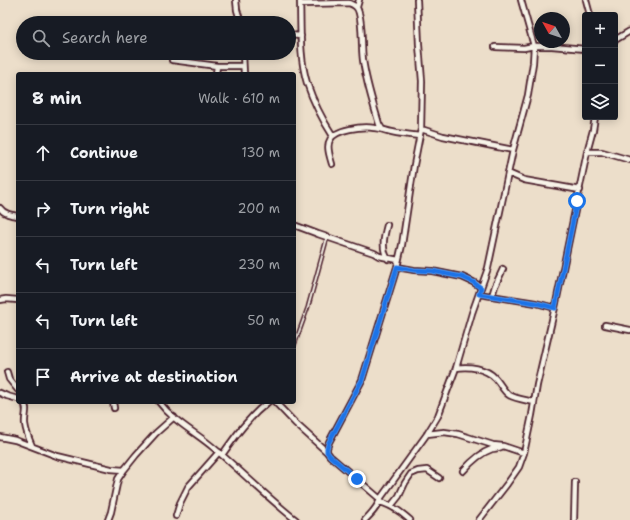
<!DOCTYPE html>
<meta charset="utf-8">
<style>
body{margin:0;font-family:"Shantell Sans",sans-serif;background:#20242c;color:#f1f3f6}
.controls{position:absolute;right:12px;top:12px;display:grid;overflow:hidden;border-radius:4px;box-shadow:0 2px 10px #0003}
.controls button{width:36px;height:36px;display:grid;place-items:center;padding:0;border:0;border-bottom:1px solid #363941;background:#171b24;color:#f1f3f6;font:20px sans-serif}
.compass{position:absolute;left:534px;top:12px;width:36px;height:36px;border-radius:50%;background:#171b24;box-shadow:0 2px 10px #0003;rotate:310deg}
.stop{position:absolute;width:12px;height:12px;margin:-9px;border:3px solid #1a73e8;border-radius:50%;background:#fff}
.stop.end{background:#1a73e8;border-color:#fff;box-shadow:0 1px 4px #0008}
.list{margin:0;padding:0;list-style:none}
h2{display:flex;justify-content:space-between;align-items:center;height:52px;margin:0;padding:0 16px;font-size:17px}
h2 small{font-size:13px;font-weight:400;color:#9ea1a6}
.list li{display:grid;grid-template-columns:26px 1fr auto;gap:12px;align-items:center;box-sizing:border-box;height:56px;padding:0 16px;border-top:1px solid #363941}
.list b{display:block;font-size:15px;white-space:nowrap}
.list em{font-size:13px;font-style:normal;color:#9ea1a6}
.icon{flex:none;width:22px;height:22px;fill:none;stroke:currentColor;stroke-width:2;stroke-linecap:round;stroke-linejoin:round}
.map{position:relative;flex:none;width:630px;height:520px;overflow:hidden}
.search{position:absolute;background:#171b24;box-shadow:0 2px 10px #0003;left:16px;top:16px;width:280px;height:44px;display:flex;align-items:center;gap:10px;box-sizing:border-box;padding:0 14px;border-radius:22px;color:#9ea1a6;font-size:15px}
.panel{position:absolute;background:#171b24;box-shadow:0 2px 10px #0003;left:16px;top:72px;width:280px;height:332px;border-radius:4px}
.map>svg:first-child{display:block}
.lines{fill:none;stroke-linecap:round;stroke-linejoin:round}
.service-casing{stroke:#4a1f2b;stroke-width:5}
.minor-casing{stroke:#4a1f2b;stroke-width:8}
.service{stroke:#f7f3e8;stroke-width:2}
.minor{stroke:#f7f3e8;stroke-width:4.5}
.route{stroke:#1a73e8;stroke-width:5}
</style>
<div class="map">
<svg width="630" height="520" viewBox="0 0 630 520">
<rect width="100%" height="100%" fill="#ecdeca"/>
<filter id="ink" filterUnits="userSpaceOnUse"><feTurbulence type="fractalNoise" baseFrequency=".025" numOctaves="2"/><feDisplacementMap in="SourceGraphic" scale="8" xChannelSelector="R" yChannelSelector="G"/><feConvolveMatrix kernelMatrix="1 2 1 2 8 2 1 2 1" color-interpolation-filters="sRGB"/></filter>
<g filter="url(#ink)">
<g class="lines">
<g class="service-casing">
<path id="service" d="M294 346 308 307 327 238"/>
</g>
<g class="minor-casing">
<path id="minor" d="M236 0 237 10 241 23
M300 0C301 27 299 57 307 83 313 101 322 119 333 136
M586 0 590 15
M301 4 349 3C354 5 358 7 359 13 363 28 361 44 363 60 366 82 373 103 379 124L382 129
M357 7 359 0
M289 35 301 36
M615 40 630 31
M495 47 524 48 534 46H552L585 49
M243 53 244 74
M172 60 217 66H243
M216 74 217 66
M421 129 443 136 513 150
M587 152H602L630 160
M332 164C330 157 326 146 330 140 335 129 363 126 374 128 380 128 386 131 392 132 401 134 411 135 420 136
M508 173 524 180 580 190
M0 208C4 214 11 215 18 216
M294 225 318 234 362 249 374 253 379 256 398 260
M387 225C384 236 381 249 388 259
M397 267 414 270 432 271 462 277 473 282 481 287
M479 294 536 303 555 308
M492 296 495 286 503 269
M0 300 6 299 18 300
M605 325 630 330
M456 368C469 366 486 368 495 378 500 383 503 391 509 395 516 399 526 400 534 402
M7 372 9 379 18 390
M0 393 7 396 18 399
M23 402C29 408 24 416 25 424 26 432 29 439 32 446
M113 402 114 408
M159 402C174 422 197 433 215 449 242 472 268 498 296 520
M275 402 295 423 327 452
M427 434 444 432 458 434 493 445 503 446 524 453
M0 437 15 440 57 456 111 469 124 470
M222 455C236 435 249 417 268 402
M463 471C471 462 480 453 492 449 495 449 498 448 501 447
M380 499 427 434 438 416 456 368 472 313 488 268 513 150 528 95 533 63 534 46 521 0
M379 502C391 504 401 512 410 520
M391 506 399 496 405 483 411 474 418 471 427 470 439 478
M176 516 180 503 188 487 219 452
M108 520 111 512 118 479 124 470 136 455 156 433 174 417
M365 520C371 514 378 507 380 499L330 456 327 452V448L329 442 362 380 397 267 402 245 414 165 421 129 422 81 419 45 417 0
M479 520 507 484 519 467 524 453 532 415 537 385 556 303 587 152 593 130 595 117
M574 520 575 482"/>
</g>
<use href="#service" class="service"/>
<use href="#minor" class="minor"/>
</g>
</g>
<g class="lines" filter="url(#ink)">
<path class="route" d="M357 479 330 456 327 452V448L329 442 362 380 397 267 414 270 432 271 462 277 473 282 481 288 479 294 536 303 555 308 577 201"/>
</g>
</svg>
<div class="controls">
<button>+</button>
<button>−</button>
<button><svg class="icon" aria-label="layers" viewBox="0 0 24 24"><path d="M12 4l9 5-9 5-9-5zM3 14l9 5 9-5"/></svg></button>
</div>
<svg class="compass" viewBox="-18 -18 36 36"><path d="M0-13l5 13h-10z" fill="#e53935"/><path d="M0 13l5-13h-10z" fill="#9ea1a6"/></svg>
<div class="stop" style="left:577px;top:201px"></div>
<div class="stop end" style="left:357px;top:479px"></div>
<div class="search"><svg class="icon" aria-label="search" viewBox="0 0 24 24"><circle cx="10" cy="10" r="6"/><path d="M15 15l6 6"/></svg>Search here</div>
<section class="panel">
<h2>8 min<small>Walk · 610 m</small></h2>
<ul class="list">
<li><svg class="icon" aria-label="ahead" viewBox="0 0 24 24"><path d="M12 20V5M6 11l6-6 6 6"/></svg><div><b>Continue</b></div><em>130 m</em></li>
<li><svg class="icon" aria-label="right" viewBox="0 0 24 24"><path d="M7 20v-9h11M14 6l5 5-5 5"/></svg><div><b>Turn right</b></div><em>200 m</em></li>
<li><svg class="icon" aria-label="left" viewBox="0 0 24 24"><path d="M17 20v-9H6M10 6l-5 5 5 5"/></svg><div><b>Turn left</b></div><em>230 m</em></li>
<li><svg class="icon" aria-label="left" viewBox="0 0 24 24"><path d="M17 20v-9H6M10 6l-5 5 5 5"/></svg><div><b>Turn left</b></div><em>50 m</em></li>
<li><svg class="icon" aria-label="arrive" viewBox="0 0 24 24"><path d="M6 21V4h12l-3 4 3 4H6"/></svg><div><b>Arrive at destination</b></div></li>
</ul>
</section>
</div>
